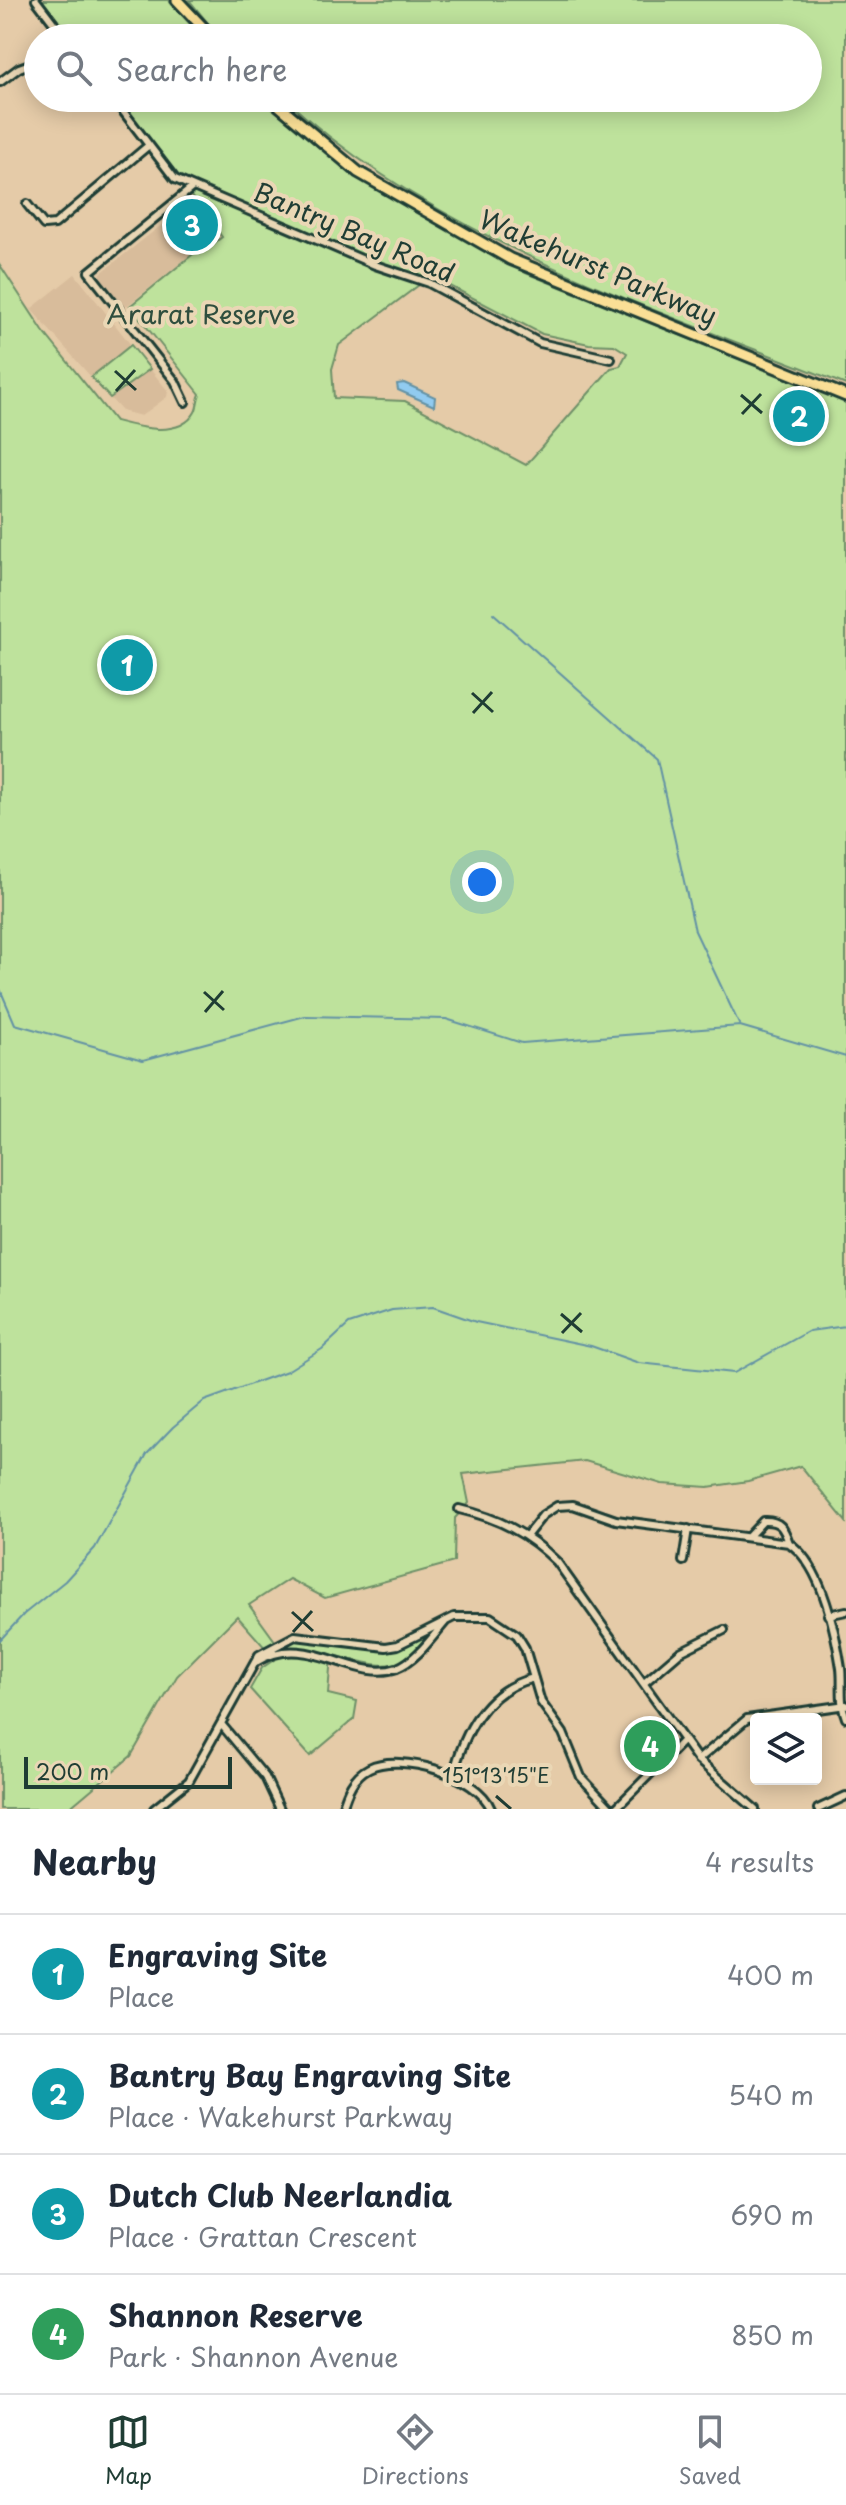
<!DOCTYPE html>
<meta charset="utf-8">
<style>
body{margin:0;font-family:"Playpen Sans",sans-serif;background:#f2f2f3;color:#1f2937}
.controls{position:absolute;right:24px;bottom:24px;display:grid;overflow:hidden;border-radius:8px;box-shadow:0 4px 20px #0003}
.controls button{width:72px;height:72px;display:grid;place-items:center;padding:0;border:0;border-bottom:2px solid #e0e1e3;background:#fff;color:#1f2937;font:40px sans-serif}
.scale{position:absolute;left:24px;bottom:20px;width:208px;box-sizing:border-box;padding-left:8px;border:4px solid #1f3d34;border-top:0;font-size:22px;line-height:28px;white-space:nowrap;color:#1f3d34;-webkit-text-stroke:6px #ead7b5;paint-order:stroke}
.you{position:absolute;left:482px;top:882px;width:28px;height:28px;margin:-20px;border:6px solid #fff;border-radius:50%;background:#1a73e8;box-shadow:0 0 0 12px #1a73e833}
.badge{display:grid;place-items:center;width:52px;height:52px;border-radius:50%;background:#1f3d34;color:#fff;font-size:26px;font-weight:700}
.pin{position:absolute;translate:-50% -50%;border:4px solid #fff;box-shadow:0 2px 8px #0006}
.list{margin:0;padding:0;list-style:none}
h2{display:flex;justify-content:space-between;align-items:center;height:104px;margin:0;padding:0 32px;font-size:34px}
h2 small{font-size:26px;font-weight:400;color:#747a83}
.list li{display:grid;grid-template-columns:52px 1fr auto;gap:24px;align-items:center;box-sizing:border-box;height:120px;padding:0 32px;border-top:2px solid #e0e1e3}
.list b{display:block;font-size:30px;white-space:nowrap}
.list p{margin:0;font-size:26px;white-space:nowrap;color:#747a83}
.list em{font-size:26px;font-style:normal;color:#747a83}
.icon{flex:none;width:44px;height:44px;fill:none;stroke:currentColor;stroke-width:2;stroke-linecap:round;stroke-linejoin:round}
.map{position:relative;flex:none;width:846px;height:1809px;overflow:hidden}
.search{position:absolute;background:#fff;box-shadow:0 4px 20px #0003;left:24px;right:24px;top:24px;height:88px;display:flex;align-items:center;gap:20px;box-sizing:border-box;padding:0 28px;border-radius:44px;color:#747a83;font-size:30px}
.sheet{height:584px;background:#fff}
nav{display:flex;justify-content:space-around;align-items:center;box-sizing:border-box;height:112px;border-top:2px solid #e0e1e3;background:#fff;font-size:22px;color:#747a83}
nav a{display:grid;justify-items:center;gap:4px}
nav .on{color:#1f3d34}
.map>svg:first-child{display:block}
.built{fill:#d8bc9b}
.green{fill:#bee29c;stroke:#6e9068;stroke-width:2;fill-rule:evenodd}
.water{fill:#91cbf0;stroke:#6392a5;stroke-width:2}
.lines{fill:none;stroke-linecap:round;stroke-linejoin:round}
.stream{stroke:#6392a5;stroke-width:2}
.street-casing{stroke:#1f3d34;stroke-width:12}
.primary-casing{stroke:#1f3d34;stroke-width:15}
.street{stroke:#ead7b5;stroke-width:6}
.primary{stroke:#fadf96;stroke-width:9}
.ticks{fill:none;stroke:#1f3d34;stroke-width:3}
.labels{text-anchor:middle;stroke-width:8;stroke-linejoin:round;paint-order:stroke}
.street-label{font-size:26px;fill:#1f3d34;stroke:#ead7b5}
.park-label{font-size:26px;fill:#2f4e3e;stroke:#ead7b5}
.ticks-label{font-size:20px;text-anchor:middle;fill:#1f3d34;stroke:#ead7b5;stroke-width:8;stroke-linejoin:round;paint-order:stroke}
</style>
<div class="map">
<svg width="846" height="1809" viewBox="0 0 846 1809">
<rect width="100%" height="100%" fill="#e5cba8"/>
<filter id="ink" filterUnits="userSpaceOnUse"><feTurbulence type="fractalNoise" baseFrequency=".0125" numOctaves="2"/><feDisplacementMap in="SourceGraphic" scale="16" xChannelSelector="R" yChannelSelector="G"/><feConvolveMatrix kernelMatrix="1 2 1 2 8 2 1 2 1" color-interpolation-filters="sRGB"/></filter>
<g filter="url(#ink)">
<path class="built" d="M192 201 236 219 123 309 100 280 101 273Z
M75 274 131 345 91 377 31 309Z
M150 369 168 391 167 397 141 416 122 411 110 398Z"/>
<path class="green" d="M42 0H168L203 38H71Z
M189 0H846V385C656 309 436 240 284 98H808V38H220Z
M117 98H262L359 177 526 273 846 402V1522L801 1466 748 1481 708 1487 662 1484 585 1461 463 1474 469 1503 455 1518 454 1562 325 1598 289 1579 249 1605 278 1645 295 1639 386 1650 400 1648 433 1631C401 1680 378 1664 331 1655L328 1694 357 1701 354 1719 310 1756 250 1689 262 1668 275 1659 237 1616 177 1676 131 1756 68 1809H0V265L43 331 115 421C137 427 180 439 195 412 198 407 197 400 200 394L130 306 198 250 201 253 222 237ZM431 276 542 334 589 344 614 345 627 353 620 366 611 368 526 465 405 401 334 398 332 369 339 345Z
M131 345 150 369 110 398 91 377Z
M660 1722 669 1735V1741L642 1767 630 1750Z"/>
<path class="water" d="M404 383 435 397 434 406 398 390 397 384Z"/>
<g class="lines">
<path class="stream" d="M493 613 657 759 695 931 739 1024
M0 989 15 1024 143 1060 305 1016 446 1019 522 1043 740 1026 846 1057
M0 1640 24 1614 65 1581 95 1548 147 1454 173 1427 204 1401 287 1371 322 1349 349 1324 392 1310 433 1307 476 1322 591 1346 639 1363 734 1373 809 1331 846 1326"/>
<g class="street-casing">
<path id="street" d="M36 0 65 38
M0 82 19 68 38 61
M113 98 175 179 375 265 429 283 540 343 611 359
M27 204 44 225 55 224 149 145
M185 402 175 381 89 272 193 187
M459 1509C498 1518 528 1533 557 1562L698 1760 755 1809
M527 1535 543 1515 557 1506 573 1505 616 1520 789 1543C822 1565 835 1630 841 1668 843 1685 839 1701 846 1718
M748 1537 763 1521C780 1520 784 1528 789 1543
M683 1561 688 1529
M828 1615 846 1611
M258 1661C307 1631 355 1683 397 1668 417 1660 432 1637 446 1621
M644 1683 680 1652 724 1630
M221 1724 265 1777 280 1809
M698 1760 747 1719 846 1705
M453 1776C464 1731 486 1689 534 1678
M154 1809 189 1781 259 1655 295 1636 386 1647 398 1645 454 1617H490L517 1635 525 1648 541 1702 563 1733 581 1777 611 1809
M342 1809C347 1792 353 1776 369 1768 400 1752 478 1775 491 1809
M615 1809 683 1741
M818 1809 846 1796"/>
</g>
<g class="primary-casing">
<path id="primary" d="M177 0 213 38
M270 98 358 172 510 259 846 396"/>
</g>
<use href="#street" class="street"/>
<use href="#primary" class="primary"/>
</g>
</g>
<path class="ticks" d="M115 371 136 390M116 391 135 370M741 395 762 413M742 414 761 394M472 693 493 712M473 713 492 692M204 992 224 1010M205 1012 223 991M561 1314 582 1332M562 1333 581 1313M292 1612 313 1631M293 1632 312 1611M496 1796 511 1809"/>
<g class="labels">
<g class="street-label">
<text transform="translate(354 233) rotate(23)" y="9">Bantry Bay Road</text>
<text transform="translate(598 268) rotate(23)" y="9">Wakehurst Parkway</text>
</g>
<g class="park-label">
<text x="201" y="324">Ararat Reserve</text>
</g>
</g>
<g class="ticks-label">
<text x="496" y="1783">151°13'15"E</text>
</g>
</svg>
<div class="controls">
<button><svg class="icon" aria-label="layers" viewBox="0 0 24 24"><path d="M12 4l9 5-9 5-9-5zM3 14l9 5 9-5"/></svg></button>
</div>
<div class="scale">200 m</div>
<div class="you"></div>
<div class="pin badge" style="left:127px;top:665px;background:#0f9aa8">1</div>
<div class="pin badge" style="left:799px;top:416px;background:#0f9aa8">2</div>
<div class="pin badge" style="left:192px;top:225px;background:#0f9aa8">3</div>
<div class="pin badge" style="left:650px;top:1746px;background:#2e9e5b">4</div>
<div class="search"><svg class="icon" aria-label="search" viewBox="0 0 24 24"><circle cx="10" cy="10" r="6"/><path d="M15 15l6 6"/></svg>Search here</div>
</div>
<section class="sheet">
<h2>Nearby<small>4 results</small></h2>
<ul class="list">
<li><span class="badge" style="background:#0f9aa8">1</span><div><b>Engraving Site</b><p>Place</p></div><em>400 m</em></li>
<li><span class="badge" style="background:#0f9aa8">2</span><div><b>Bantry Bay Engraving Site</b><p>Place · Wakehurst Parkway</p></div><em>540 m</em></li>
<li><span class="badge" style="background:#0f9aa8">3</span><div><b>Dutch Club Neerlandia</b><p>Place · Grattan Crescent</p></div><em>690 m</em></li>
<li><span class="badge" style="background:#2e9e5b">4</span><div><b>Shannon Reserve</b><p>Park · Shannon Avenue</p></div><em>850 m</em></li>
</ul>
</section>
<nav>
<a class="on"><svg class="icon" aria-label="map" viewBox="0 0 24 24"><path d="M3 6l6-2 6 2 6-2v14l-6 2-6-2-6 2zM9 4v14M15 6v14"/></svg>Map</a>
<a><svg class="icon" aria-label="directions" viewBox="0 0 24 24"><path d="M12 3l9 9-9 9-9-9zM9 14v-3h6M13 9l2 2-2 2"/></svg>Directions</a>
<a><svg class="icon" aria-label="saved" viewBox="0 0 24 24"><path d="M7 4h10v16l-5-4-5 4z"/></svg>Saved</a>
</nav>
